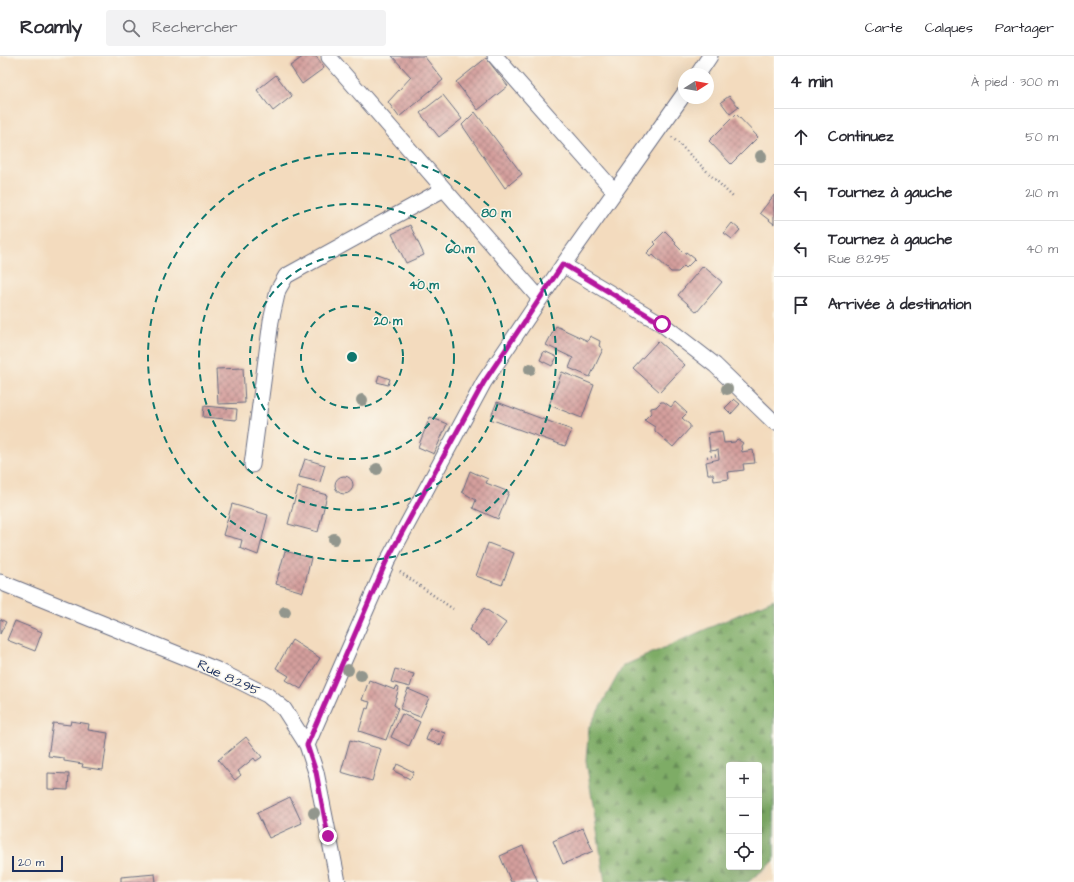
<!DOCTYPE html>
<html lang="fr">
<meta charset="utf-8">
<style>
body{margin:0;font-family:"Architects Daughter",sans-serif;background:#f2f2f3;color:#2b2b33}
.controls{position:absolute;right:12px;bottom:12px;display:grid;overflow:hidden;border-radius:4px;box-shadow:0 4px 16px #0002}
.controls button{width:36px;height:36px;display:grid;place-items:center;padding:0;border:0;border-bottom:1px solid #e1e1e2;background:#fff;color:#2b2b33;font:20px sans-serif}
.compass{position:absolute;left:678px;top:12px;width:36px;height:36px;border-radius:50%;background:#fff;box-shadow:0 4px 16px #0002;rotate:79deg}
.scale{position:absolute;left:12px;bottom:10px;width:51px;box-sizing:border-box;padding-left:4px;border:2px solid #1b2f5e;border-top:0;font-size:11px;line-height:14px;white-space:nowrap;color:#1b2f5e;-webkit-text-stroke:3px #fbf7ec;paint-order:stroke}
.stop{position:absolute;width:12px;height:12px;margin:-9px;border:3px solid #b5179e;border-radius:50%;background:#fff}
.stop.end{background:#b5179e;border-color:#fff;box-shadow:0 1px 4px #0008}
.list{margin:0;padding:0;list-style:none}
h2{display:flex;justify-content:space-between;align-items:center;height:52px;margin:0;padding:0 16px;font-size:17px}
h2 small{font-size:13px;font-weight:400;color:#7c7c81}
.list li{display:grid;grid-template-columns:26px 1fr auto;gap:12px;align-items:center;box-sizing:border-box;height:56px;padding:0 16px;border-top:1px solid #e1e1e2}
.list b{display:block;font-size:15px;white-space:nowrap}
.list p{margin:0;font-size:13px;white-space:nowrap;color:#7c7c81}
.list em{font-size:13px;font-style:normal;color:#7c7c81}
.icon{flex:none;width:22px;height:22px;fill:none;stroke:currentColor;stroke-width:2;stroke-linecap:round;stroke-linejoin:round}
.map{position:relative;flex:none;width:774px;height:826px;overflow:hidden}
header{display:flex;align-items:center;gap:24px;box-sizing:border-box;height:56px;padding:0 20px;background:#fff;border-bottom:1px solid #e1e1e2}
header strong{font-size:19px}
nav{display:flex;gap:22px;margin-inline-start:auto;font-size:14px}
.search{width:280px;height:36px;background:#f2f2f3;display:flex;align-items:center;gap:10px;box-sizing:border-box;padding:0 14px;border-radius:4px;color:#7c7c81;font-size:15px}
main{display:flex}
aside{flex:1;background:#fff}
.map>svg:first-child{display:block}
.forest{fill:url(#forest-firs);stroke:#4c6e62;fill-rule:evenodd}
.building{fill:url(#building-cross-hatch)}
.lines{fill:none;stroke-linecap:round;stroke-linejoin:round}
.street-casing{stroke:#676b80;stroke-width:17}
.path{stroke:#676b80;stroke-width:2.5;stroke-dasharray:1 3;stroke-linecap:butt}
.street{stroke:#fff;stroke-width:15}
.tree{fill:#92968d}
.route{stroke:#b5179e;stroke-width:5}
.ring{fill:none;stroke:#0f766e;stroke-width:2;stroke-dasharray:7 5}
.labels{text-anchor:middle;stroke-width:3;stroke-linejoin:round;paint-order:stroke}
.street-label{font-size:14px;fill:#1b2f5e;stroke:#fbf7ec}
.centre{fill:#0f766e;stroke:#fbf7ec;stroke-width:2}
.ring-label{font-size:12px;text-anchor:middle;font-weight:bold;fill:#0f766e;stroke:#fbf7ec;stroke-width:3;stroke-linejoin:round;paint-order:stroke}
</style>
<header>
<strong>Roamly</strong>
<div class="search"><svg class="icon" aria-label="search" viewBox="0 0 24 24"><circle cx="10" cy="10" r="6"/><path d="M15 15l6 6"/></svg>Rechercher</div>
<nav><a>Carte</a><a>Calques</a><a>Partager</a></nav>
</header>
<main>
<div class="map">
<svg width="774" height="826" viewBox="0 0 774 826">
<defs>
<pattern id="forest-firs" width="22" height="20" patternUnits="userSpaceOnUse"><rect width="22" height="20" fill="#7eac66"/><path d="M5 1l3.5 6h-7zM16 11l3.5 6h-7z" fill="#668c57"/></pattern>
<pattern id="building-cross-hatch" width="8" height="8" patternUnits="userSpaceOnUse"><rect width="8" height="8" fill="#d49f9c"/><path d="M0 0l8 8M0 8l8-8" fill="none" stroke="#ab8282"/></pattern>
</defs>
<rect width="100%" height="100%" fill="#fbf7ec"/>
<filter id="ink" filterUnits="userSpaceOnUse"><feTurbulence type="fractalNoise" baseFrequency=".025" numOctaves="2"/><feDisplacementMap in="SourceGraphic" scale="8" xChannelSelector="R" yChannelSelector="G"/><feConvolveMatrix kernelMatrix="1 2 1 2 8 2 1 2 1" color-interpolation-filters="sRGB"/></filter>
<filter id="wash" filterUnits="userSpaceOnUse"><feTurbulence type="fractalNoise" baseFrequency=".012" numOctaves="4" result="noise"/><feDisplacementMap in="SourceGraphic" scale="16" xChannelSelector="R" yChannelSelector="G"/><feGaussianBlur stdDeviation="0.9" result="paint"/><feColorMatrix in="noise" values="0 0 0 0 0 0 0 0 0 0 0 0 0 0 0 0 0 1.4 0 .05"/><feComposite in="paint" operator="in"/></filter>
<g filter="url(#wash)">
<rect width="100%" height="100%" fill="#f3dbbe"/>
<path class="forest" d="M774 543V805L748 826H605L586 704 589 671 623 610ZM729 709H759V811H729Z"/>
<g id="blocks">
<path class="building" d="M304 0H316L324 12 302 28 290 10Z
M392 0H424L443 24 399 61 388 46 411 21Z
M486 2 508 30 478 54 456 26Z
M276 19 292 40 273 55 257 34Z
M443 39 462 63 439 81 420 57Z
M729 40 739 51 730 58 721 46Z
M475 56 522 118 505 132 462 69Z
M736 58 758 81 731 108 709 85Z
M774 139V168L760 157Z
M732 167 740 174 732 183 724 177Z
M410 169 424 199 406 207 392 178Z
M665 175 676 186 675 188 685 198 686 196 695 203 686 212 684 210 678 216H671L653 199 650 201 647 197 656 188 654 186Z
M703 210 722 226 697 256 678 239Z
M556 270 588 285 590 280 600 285 599 290 603 293 590 321 569 312 573 302 546 289Z
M658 285 685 309 660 336 633 312Z
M544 295 557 301 552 310 540 304Z
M243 312 245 347 218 348 216 313Z
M562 316 594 329 582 362 549 349Z
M379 319 390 323 388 329 377 326Z
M734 343 740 348 731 358 725 352Z
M497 346 572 374 565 390 490 363Z
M661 346H664L671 351 675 346 687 357 682 362 690 369V372L673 391 655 375V371L644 364 651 357V352L656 351Z
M204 350 237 353 236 364 203 361Z
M430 361 447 368 434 398 418 391Z
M722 375 724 387 735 386 737 383 743 387 741 390 742 396 753 394 755 407 743 408 744 414 728 416 729 423 714 425 713 418H708L706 406 719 403 718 394 710 395 708 377Z
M305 403 325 409 320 426 299 421Z
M470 415 488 423 486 427 509 436 498 463 473 452 476 444 462 436Z
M335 429a9 9 0 1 1 18 0a9 9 0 1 1-18 0Z
M298 431 327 439 318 476 288 468Z
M232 448 268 459 258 499 240 492 242 484 223 479Z
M488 487 514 497 502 529 476 520Z
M285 495 311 502 303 536 276 528Z
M484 552 506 567 490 589 469 574Z
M0 563 6 566 0 578Z
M15 565 42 576 35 595 7 584Z
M292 584 320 602 301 633 286 624 289 620 276 612Z
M395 613 414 618 410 631 391 626Z
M369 624 395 634 396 631 399 632 394 649 398 652 386 684 359 675 366 652 368 653 370 646 362 644Z
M408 633 429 642 420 661 400 653Z
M402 658 420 666 409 690 391 681Z
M71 665 89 668 88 674 108 677 103 714 82 711 83 708 64 705V702L48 700 53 667 70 669Z
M430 672 445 677 441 689 426 684Z
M246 681 262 701 256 705 254 702 238 715 241 719 235 724 218 704Z
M350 684 381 693 372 725 341 716Z
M397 708 414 716 410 723 394 715Z
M48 717 69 718 68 734 48 733Z
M290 741 302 767 269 782 257 757Z
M583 772 593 795 563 808 553 785Z
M523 790 538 826H511L500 800Z
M155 818 156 826H121V821Z"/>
</g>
</g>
<g filter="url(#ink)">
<use href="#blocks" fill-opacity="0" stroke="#676b80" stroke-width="1"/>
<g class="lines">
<g class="street-casing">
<path id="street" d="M495 0 615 136
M329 1 540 243
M698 18 710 0
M563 209 662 268 715 309 774 366
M252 409 271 265 278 234 286 220 444 133
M0 526 217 614 267 639 284 653 307 689 316 716 338 826
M307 689 387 506 484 326 563 209 684 38"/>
</g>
<path class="path" d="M672 81 734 142
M707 401 718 399
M400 516 453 553"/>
<use href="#street" class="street"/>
</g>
<g class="tree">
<circle cx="761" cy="100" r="6"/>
<circle cx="530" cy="313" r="6"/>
<circle cx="727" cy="333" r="6"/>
<circle cx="362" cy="344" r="6"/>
<circle cx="377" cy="413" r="6"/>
<circle cx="334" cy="483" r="6"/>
<circle cx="285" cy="556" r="6"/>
<circle cx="348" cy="614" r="6"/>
<circle cx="361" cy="619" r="6"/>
<circle cx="314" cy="757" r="6"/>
</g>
</g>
<g class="lines" filter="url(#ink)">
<path class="route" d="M328 780 316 716 307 689 386 506 484 326 563 208 662 268"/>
</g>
<g class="ring">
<circle cx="352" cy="301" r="51"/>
<circle cx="352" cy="301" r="102"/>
<circle cx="352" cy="301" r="153"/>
<circle cx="352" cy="301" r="204"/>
</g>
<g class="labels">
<g class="street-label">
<text transform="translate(229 621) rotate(25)" y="5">Rue 8.295</text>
</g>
</g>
<circle cx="352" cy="301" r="6" class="centre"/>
<g class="ring-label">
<text x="496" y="161">80 m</text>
<text x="460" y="197">60 m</text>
<text x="424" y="233">40 m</text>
<text x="388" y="269">20 m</text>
</g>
</svg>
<div class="controls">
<button>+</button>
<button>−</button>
<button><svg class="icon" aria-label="locate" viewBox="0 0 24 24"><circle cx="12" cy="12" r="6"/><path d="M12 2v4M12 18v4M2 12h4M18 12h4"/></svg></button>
</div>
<svg class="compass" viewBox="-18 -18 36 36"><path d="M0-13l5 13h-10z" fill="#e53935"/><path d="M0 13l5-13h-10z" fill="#7c7c81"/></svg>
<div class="scale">20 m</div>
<div class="stop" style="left:662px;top:268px"></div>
<div class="stop end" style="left:328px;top:780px"></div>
</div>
<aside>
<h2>4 min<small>À pied · 300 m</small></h2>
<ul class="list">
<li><svg class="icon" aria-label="ahead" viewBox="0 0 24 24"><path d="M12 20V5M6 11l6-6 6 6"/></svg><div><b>Continuez</b></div><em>50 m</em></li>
<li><svg class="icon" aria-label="left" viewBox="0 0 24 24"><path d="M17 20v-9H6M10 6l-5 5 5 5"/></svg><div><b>Tournez à gauche</b></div><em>210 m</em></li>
<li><svg class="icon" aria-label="left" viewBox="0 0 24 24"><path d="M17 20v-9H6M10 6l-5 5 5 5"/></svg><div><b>Tournez à gauche</b><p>Rue 8.295</p></div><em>40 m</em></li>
<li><svg class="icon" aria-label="arrive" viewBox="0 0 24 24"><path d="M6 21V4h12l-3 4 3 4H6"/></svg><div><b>Arrivée à destination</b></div></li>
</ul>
</aside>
</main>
